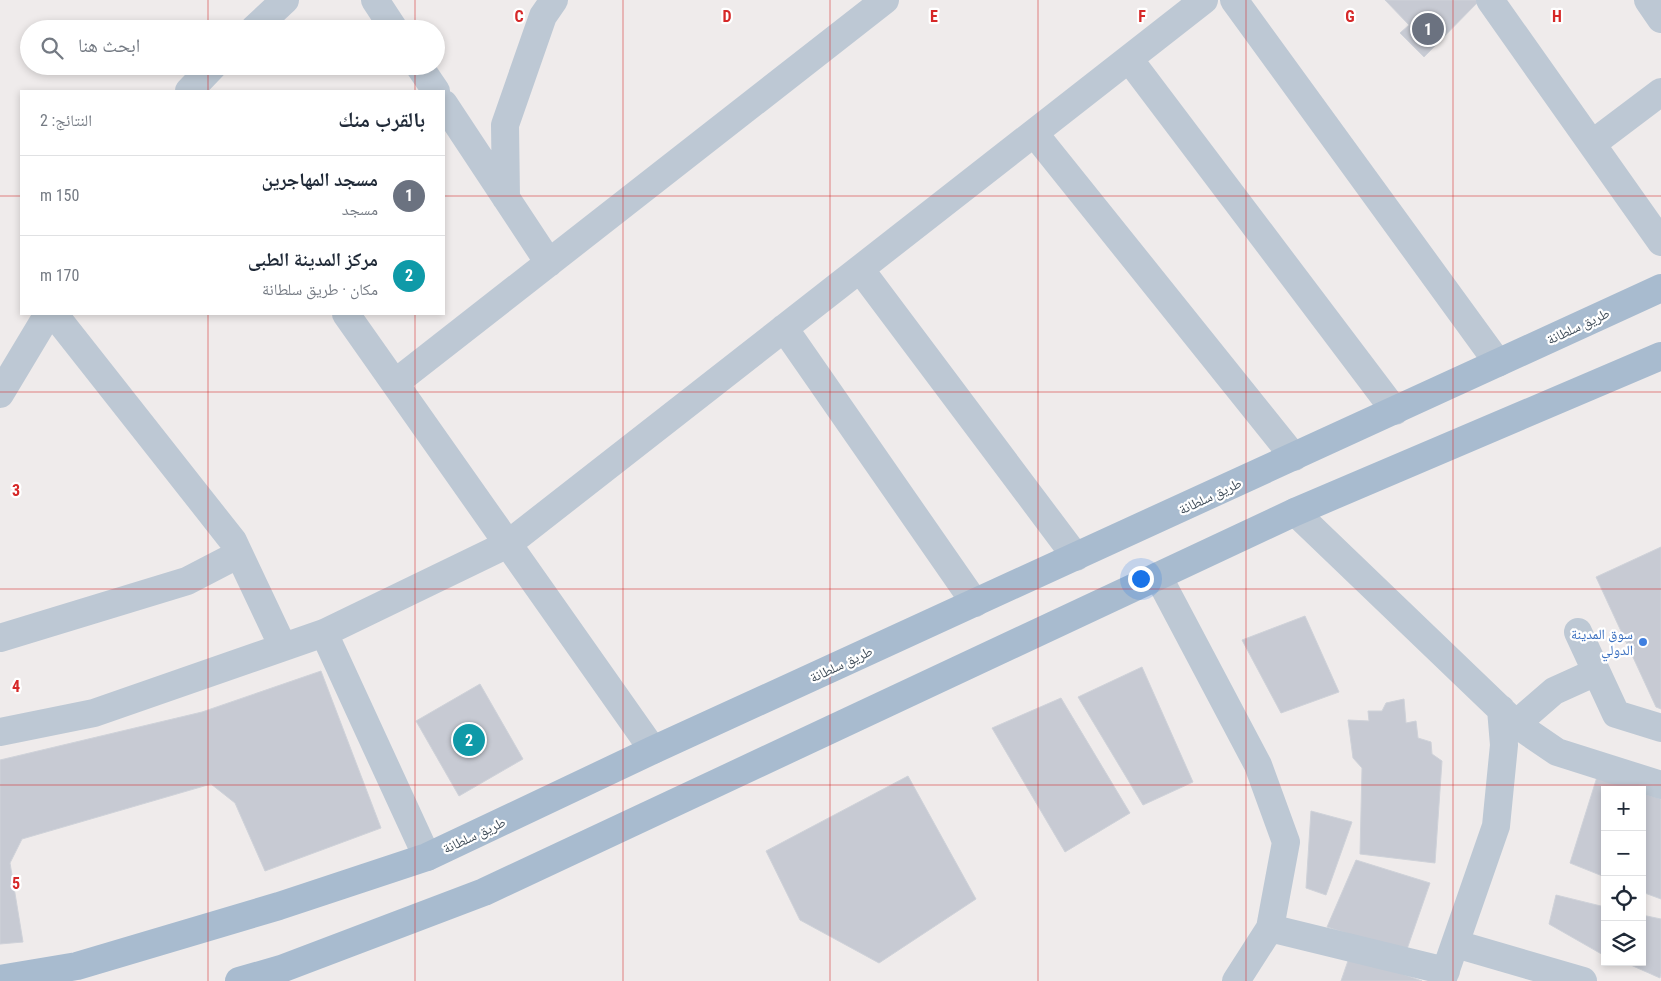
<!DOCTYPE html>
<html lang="ar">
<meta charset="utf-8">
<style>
body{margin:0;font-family:"Roboto Condensed","Noto Naskh Arabic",sans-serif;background:#f6f6f7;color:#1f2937;direction:rtl}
.controls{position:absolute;right:15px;bottom:15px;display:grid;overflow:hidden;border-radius:0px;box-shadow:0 2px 8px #0003}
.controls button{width:45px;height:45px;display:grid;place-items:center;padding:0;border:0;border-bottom:1px solid #e0e1e3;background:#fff;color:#1f2937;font:25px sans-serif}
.you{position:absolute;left:1140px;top:578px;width:18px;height:18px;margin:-12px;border:4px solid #fff;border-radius:50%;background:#1a73e8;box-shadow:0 0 0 8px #1a73e833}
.badge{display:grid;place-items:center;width:32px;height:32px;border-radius:50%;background:#1a73e8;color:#fff;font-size:16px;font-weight:700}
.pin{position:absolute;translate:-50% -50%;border:2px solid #fff;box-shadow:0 1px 5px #0006}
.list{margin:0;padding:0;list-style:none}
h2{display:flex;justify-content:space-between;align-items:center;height:65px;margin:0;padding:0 20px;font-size:21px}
h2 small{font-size:16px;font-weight:400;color:#747a83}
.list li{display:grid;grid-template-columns:32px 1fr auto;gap:15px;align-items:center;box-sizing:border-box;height:80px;padding:0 20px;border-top:1px solid #e0e1e3}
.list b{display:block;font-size:19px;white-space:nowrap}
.list p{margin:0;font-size:16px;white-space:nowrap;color:#747a83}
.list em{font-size:16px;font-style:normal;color:#747a83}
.icon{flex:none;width:28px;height:28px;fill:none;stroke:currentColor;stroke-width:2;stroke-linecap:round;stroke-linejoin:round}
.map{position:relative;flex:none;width:1661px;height:981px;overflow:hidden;direction:ltr}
.search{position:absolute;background:#fff;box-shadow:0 2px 8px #0003;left:20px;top:20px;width:425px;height:55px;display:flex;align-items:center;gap:12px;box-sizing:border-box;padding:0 18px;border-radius:28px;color:#747a83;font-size:19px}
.panel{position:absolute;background:#fff;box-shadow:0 2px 8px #0003;left:20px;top:90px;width:425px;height:225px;border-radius:0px;direction:rtl}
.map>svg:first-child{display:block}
.building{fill:#c7cad3;stroke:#cfd2d9}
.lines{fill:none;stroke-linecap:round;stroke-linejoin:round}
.minor{stroke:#bdc8d4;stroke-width:28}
.major{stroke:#a8bbcf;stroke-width:28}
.grid{fill:none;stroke:#d62828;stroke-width:1;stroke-opacity:0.55}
.shop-dot{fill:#3f7fe0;stroke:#fff;stroke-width:2}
.labels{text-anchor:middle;stroke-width:4.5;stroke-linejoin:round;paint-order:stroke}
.street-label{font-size:14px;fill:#424f5b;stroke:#fff}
.shop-label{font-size:14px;fill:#366cbe;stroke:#fff;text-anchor:end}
.grid-label{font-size:16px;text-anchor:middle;font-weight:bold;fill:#d62828;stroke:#fff;stroke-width:4.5;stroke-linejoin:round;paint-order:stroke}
</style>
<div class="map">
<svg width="1661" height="981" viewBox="0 0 1661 981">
<rect width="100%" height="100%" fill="#efebeb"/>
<path class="building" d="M1385 0H1478L1479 1 1424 57 1400 33 1409 25Z
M1661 547V709L1656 707 1596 577Z
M1305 616 1339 692 1281 713 1242 640Z
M1142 667 1193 782 1143 805 1078 697Z
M321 671 381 828 265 871 235 803 211 784 22 839 10 863 23 942 0 944V760L202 712Z
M480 684 523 759 459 796 416 721Z
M1061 698 1130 813 1065 852 992 728Z
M1404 699 1406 723 1416 721 1418 738 1431 742 1432 754 1442 761 1435 863 1360 854 1362 768 1353 758 1348 720 1369 721 1368 711H1382L1386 703Z
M908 776 976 899 879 963 800 920 766 851Z
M1597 777 1633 790H1605V877L1570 863Z
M1642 793 1661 799V899L1642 892Z
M1311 811 1352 822 1326 895 1306 888Z
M1356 860 1430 883 1406 952 1327 927Z
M1556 895 1605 907V956L1549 924Z
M1642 915 1661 919V973L1660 978 1624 962H1642Z
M1350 955 1422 981H1341Z"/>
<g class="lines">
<path class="minor" d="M375 0 394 29
M1234 0 1498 363
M1490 0 1661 242
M1648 0 1661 19
M254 29 285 0
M1129 59 1395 411
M419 66 436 91
M189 91 213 66
M444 104 549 263
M1034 133 1294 457
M1592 144 1661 92
M506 198 505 125 543 16 554 0
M860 269 1076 557
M54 314 233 541 283 647
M346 314 653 750
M784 328 975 603
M395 383 885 0
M0 394 48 314
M1295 512 1516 724 1557 752 1661 785
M1158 576 1258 765 1286 842 1270 928 1236 981
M1578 632 1616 714 1661 728
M324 633 427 857
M0 638 187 581 239 554
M1516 724 1554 691 1596 672
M0 732 94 713 324 633 508 544 1204 0
M1270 928 1446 971
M1456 944 1583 981
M1442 981 1496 826 1504 745 1501 709"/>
<path class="major" d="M0 979 77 966 279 906 427 857 653 750 1661 288
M239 981 281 969 484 892 1295 512 1661 356"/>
</g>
<path class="grid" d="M208 0V29M415 0V29M623 0V981M830 0V981M1038 0V981M1246 0V981M1453 0V981M208 66V91M415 66V91M0 196H21M444 196H1661M208 314V981M415 314V981M0 392H1661M0 589H1661M0 785H1661"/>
<circle class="shop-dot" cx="1643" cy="642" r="5"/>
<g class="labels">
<g class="street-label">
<text transform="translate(1578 326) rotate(-25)" y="5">طريق سلطانة</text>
<text transform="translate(1210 496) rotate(-25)" y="5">طريق سلطانة</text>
<text transform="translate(841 664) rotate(-25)" y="5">طريق سلطانة</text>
<text transform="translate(474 835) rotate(-25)" y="5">طريق سلطانة</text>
</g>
<g class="shop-label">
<text x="1633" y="639">سوق المدينة<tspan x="1633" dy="16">الدولي</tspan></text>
</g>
</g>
<g class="grid-label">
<text x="519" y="22">C</text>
<text x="727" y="22">D</text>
<text x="934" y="22">E</text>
<text x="1142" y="22">F</text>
<text x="1350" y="22">G</text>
<text x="1557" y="22">H</text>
<text x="16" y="496">3</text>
<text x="16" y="692">4</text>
<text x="16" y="889">5</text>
</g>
</svg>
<div class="controls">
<button>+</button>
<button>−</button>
<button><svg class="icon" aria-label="locate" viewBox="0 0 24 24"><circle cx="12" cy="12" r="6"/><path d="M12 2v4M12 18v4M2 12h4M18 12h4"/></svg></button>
<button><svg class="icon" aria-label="layers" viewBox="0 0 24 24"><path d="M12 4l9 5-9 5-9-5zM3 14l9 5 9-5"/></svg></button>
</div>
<div class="you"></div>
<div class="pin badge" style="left:1428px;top:29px;background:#6b7280">1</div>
<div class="pin badge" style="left:469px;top:740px;background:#0f9aa8">2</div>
<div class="search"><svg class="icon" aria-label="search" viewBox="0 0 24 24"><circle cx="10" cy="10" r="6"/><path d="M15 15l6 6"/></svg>ابحث هنا</div>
<section class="panel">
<h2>بالقرب منك<small>النتائج: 2</small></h2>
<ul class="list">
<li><span class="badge" style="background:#6b7280">1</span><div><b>مسجد المهاجرين</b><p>مسجد</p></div><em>150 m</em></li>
<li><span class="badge" style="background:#0f9aa8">2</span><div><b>مرکز المدینة الطبی</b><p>مكان · طريق سلطانة</p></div><em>170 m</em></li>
</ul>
</section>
</div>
